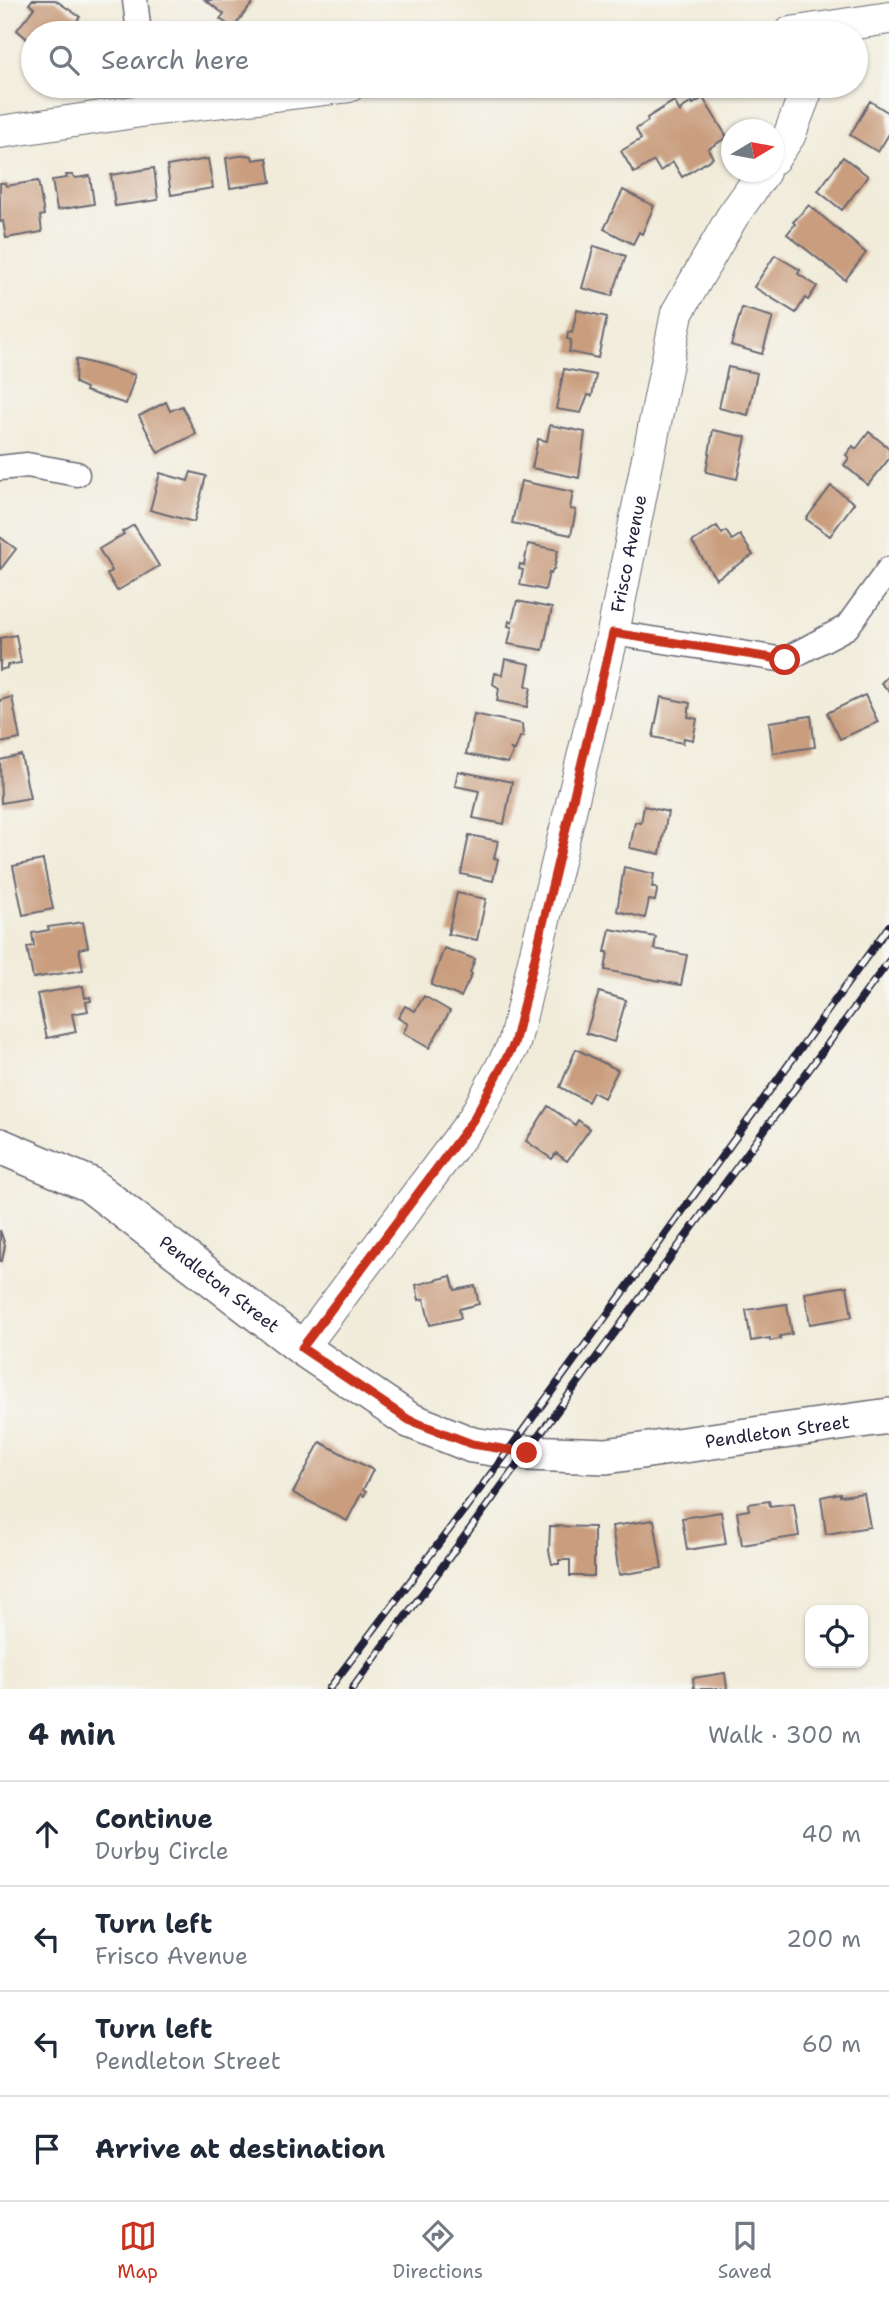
<!DOCTYPE html>
<meta charset="utf-8">
<style>
body{margin:0;font-family:"Shantell Sans",sans-serif;background:#f2f2f3;color:#1f2937}
.controls{position:absolute;right:21px;bottom:21px;display:grid;overflow:hidden;border-radius:14px;box-shadow:0 2px 5px #0004}
.controls button{width:63px;height:63px;display:grid;place-items:center;padding:0;border:0;border-bottom:2px solid #e0e1e3;background:#fff;color:#1f2937;font:35px sans-serif}
.compass{position:absolute;left:721px;top:119px;width:63px;height:63px;border-radius:50%;background:#fff;box-shadow:0 2px 5px #0004;rotate:80deg}
.stop{position:absolute;width:21px;height:21px;margin:-16px;border:5px solid #c8321e;border-radius:50%;background:#fff}
.stop.end{background:#c8321e;border-color:#fff;box-shadow:0 2px 7px #0008}
.list{margin:0;padding:0;list-style:none}
h2{display:flex;justify-content:space-between;align-items:center;height:91px;margin:0;padding:0 28px;font-size:30px}
h2 small{font-size:23px;font-weight:400;color:#747a83}
.list li{display:grid;grid-template-columns:46px 1fr auto;gap:21px;align-items:center;box-sizing:border-box;height:105px;padding:0 28px;border-top:2px solid #e0e1e3}
.list b{display:block;font-size:26px;white-space:nowrap}
.list p{margin:0;font-size:23px;white-space:nowrap;color:#747a83}
.list em{font-size:23px;font-style:normal;color:#747a83}
.icon{flex:none;width:38px;height:38px;fill:none;stroke:currentColor;stroke-width:2;stroke-linecap:round;stroke-linejoin:round}
.map{position:relative;flex:none;width:889px;height:1689px;overflow:hidden}
.search{position:absolute;background:#fff;box-shadow:0 2px 5px #0004;left:21px;right:21px;top:21px;height:77px;display:flex;align-items:center;gap:18px;box-sizing:border-box;padding:0 24px;border-radius:38px;color:#747a83;font-size:26px}
.sheet{height:511px;background:#fff}
nav{display:flex;justify-content:space-around;align-items:center;box-sizing:border-box;height:98px;border-top:2px solid #e0e1e3;background:#fff;font-size:19px;color:#747a83}
nav a{display:grid;justify-items:center;gap:4px}
nav .on{color:#c8321e}
.map>svg:first-child{display:block}
.building{fill:#c99d7e}
.lines{fill:none;stroke-linecap:round;stroke-linejoin:round}
.minor-casing{stroke:#6a6973;stroke-width:27}
.tertiary-casing{stroke:#6a6973;stroke-width:34}
.secondary-casing{stroke:#6a6973;stroke-width:38}
.minor{stroke:#fff;stroke-width:24}
.tertiary{stroke:#fff;stroke-width:32}
.secondary{stroke:#fff;stroke-width:35}
.rail-casing{stroke:#22223b;stroke-width:8}
.rail{stroke:#f6f6f2;stroke-width:5;stroke-dasharray:16;stroke-linecap:butt}
.route{stroke:#c8321e;stroke-width:9}
.labels{text-anchor:middle;stroke-width:7;stroke-linejoin:round;paint-order:stroke}
.street-label{font-size:18px;fill:#22223b;stroke:#f6f6f2}
</style>
<div class="map">
<svg width="889" height="1689" viewBox="0 0 889 1689">
<rect width="100%" height="100%" fill="#f6f6f2"/>
<filter id="ink" filterUnits="userSpaceOnUse"><feTurbulence type="fractalNoise" baseFrequency=".0143" numOctaves="2"/><feDisplacementMap in="SourceGraphic" scale="14" xChannelSelector="R" yChannelSelector="G"/><feConvolveMatrix kernelMatrix="1 2 1 2 8 2 1 2 1" color-interpolation-filters="sRGB"/></filter>
<filter id="wash" filterUnits="userSpaceOnUse"><feTurbulence type="fractalNoise" baseFrequency=".00686" numOctaves="4" result="noise"/><feDisplacementMap in="SourceGraphic" scale="28" xChannelSelector="R" yChannelSelector="G"/><feGaussianBlur stdDeviation="1.57" result="paint"/><feColorMatrix in="noise" values="0 0 0 0 0 0 0 0 0 0 0 0 0 0 0 0 0 1.4 0 .05"/><feComposite in="paint" operator="in"/></filter>
<g filter="url(#wash)">
<rect width="100%" height="100%" fill="#f1ecda"/>
<g id="blocks">
<path class="building" d="M32 0H55L80 17 67 32 61 27 56 33H33V44L17 30 34 8 29 4Z
M205 0H255L233 28 220 19 224 14Z
M703 98 727 137 708 149 713 158 682 177 673 162 660 171 654 161 634 173 621 151 641 139 636 129 648 121 647 118 674 101 680 112 681 109 692 102 693 104Z
M870 101 889 113V134L878 152 850 135Z
M246 155 252 156 253 160 267 158 271 182 230 188 226 158Z
M843 157 868 176 842 210 818 191Z
M208 159 213 188 171 195 167 166Z
M154 168 158 200 115 206 111 175Z
M66 175H72L76 178 90 176 94 204 57 210 52 180 67 178Z
M38 181 44 215 40 216 42 232 6 238 3 221 0 222V183H5L6 186Z
M623 190 654 206 642 234 639 232 633 244 604 229Z
M809 205 866 253 845 280 787 234 795 224 793 222Z
M594 246 626 256 612 296 582 288Z
M775 255 800 270 798 274 817 286 808 300 805 298 796 313 754 287Z
M742 308 773 317 762 354 731 345Z
M577 310 607 317 598 358 569 352 571 340 567 339 568 332 572 333Z
M76 359 135 375 126 404 85 391 86 388 75 383Z
M728 367 757 373 748 415 719 408Z
M564 369 596 375 592 396 588 395 581 413 556 409Z
M166 402 170 411 182 406 196 434 158 453 139 416Z
M550 425 585 432 579 478 532 468 538 439 547 441Z
M713 430 746 437 737 479 706 472Z
M869 432 889 448V459L868 485 844 465 849 458 846 455 853 446 856 449Z
M191 472 206 476 194 522 150 510 160 473 188 481Z
M521 481 573 492 570 509 576 510 571 535 512 523Z
M831 486 854 503 830 536 806 519Z
M134 525 159 566 117 591 107 574 112 571 99 549 124 534 122 532Z
M717 526 722 534 726 531 732 540 740 535 753 555 716 579 692 542Z
M0 537 16 549 0 570Z
M528 544 558 550 554 569H553L551 574 549 573 545 590 520 585 523 570 519 569 520 564 524 565Z
M517 601 552 608 543 650 508 644 512 627 508 626 509 621 512 622Z
M16 635 21 663 7 665V668L0 670V638Z
M505 659 530 664 526 686 531 687 527 707 497 701 499 688 493 684 495 673 502 675Z
M889 675V691L881 683Z
M865 695 878 722 840 739 827 713Z
M12 697 20 739 0 743V700Z
M661 697 690 703 688 717 697 719 693 740 684 738 683 743 653 737Z
M474 714 522 724 523 737H520L515 750 511 749 513 752 508 763 466 754Z
M811 716 815 747 773 753 769 722Z
M21 755 30 798 1 803 0 760Z
M458 771 512 782 504 824 473 818 479 791 455 786Z
M644 806 668 812 660 854 630 848 635 822 641 823Z
M469 835 498 841 494 858 498 859 493 881 461 874Z
M43 860 53 909 23 915 13 866Z
M624 867 654 874 652 887H656L657 891 655 901 649 900 645 918 617 911Z
M457 893 486 899 477 940 448 934Z
M83 922 88 947 79 949 83 970 33 978 27 947 34 946 32 933 49 930 48 927Z
M610 929 656 937 654 949 687 955 681 985 605 970 608 952H605Z
M444 948 475 959 470 973 472 974 461 997 431 985Z
M83 986 85 998 90 997 91 1001 86 1002 88 1011 72 1014 76 1032 47 1038 37 994Z
M599 992 626 1000 614 1042 586 1033Z
M424 996 450 1011 429 1048 403 1033 408 1024 398 1018 405 1006 415 1011Z
M576 1049 618 1070 604 1098 593 1092 588 1102 560 1087Z
M548 1106 575 1125 578 1120 590 1129 567 1161 556 1153 552 1159 526 1141Z
M0 1230 5 1245 2 1261H0Z
M451 1276 455 1290 475 1286 479 1304 459 1309 461 1318 430 1325 424 1299 419 1300 416 1285Z
M847 1286 852 1317 810 1324 805 1293Z
M787 1304 792 1334 780 1336V1339L770 1341V1338L751 1341 746 1310Z
M320 1442 373 1470 363 1490 366 1492 364 1496 361 1494 347 1521 293 1493Z
M840 1493V1496L864 1493 870 1527 826 1534 821 1497Z
M769 1501 770 1506 794 1503 799 1536 742 1545 737 1512 749 1510 748 1504Z
M721 1512 726 1544 687 1550 682 1518Z
M654 1520 662 1568 619 1575 612 1526Z
M550 1526 594 1527V1576H570V1560H559V1564H552L549 1551Z
M725 1673 727 1689H694L693 1678Z"/>
</g>
</g>
<g filter="url(#ink)">
<use href="#blocks" fill-opacity="0" stroke="#6a6973" stroke-width="2"/>
<g class="lines">
<g class="minor-casing">
<path id="minor" d="M135 0 139 33
M145 86 148 110
M0 468 27 465 77 474
M613 633 785 660 847 627 889 569"/>
</g>
<g class="tertiary-casing">
<g id="tertiary">
<path d="M790 33 889 18"/>
<path d="M0 132 148 110 349 86"/>
<path d="M774 158 789 136 808 86"/>
<path id="s1" d="M302 1348 473 1120 514 1044 613 633 677 313 732 217 764 172"/>
</g>
</g>
<g class="secondary-casing">
<g id="secondary">
<path id="s2" d="M0 1146 89 1184 302 1348 409 1420 472 1445 527 1453 606 1456 889 1416"/>
</g>
</g>
<use href="#minor" class="minor"/>
<use href="#tertiary" class="tertiary"/>
<use href="#secondary" class="secondary"/>
<g class="rail-casing">
<path id="rail" d="M329 1689 509 1450 889 926
M352 1689 889 961"/>
</g>
<use href="#rail" class="rail"/>
</g>
</g>
<g class="lines" filter="url(#ink)">
<path class="route" d="M527 1453 472 1444 409 1420 302 1348 473 1120 514 1044 613 633 785 660"/>
</g>
<g class="labels">
<g class="street-label">
<text dy="6" stroke="none"><textPath href="#s1" startOffset="875">Frisco Avenue</textPath></text>
<text dy="6" stroke="none"><textPath href="#s2" startOffset="261">Pendleton Street</textPath></text>
<text dy="6" stroke="none"><textPath href="#s2" startOffset="870">Pendleton Street</textPath></text>
</g>
</g>
</svg>
<div class="controls">
<button><svg class="icon" aria-label="locate" viewBox="0 0 24 24"><circle cx="12" cy="12" r="6"/><path d="M12 2v4M12 18v4M2 12h4M18 12h4"/></svg></button>
</div>
<svg class="compass" viewBox="-18 -18 36 36"><path d="M0-13l5 13h-10z" fill="#e53935"/><path d="M0 13l5-13h-10z" fill="#747a83"/></svg>
<div class="stop" style="left:785px;top:660px"></div>
<div class="stop end" style="left:527px;top:1453px"></div>
<div class="search"><svg class="icon" aria-label="search" viewBox="0 0 24 24"><circle cx="10" cy="10" r="6"/><path d="M15 15l6 6"/></svg>Search here</div>
</div>
<section class="sheet">
<h2>4 min<small>Walk · 300 m</small></h2>
<ul class="list">
<li><svg class="icon" aria-label="ahead" viewBox="0 0 24 24"><path d="M12 20V5M6 11l6-6 6 6"/></svg><div><b>Continue</b><p>Durby Circle</p></div><em>40 m</em></li>
<li><svg class="icon" aria-label="left" viewBox="0 0 24 24"><path d="M17 20v-9H6M10 6l-5 5 5 5"/></svg><div><b>Turn left</b><p>Frisco Avenue</p></div><em>200 m</em></li>
<li><svg class="icon" aria-label="left" viewBox="0 0 24 24"><path d="M17 20v-9H6M10 6l-5 5 5 5"/></svg><div><b>Turn left</b><p>Pendleton Street</p></div><em>60 m</em></li>
<li><svg class="icon" aria-label="arrive" viewBox="0 0 24 24"><path d="M6 21V4h12l-3 4 3 4H6"/></svg><div><b>Arrive at destination</b></div></li>
</ul>
</section>
<nav>
<a class="on"><svg class="icon" aria-label="map" viewBox="0 0 24 24"><path d="M3 6l6-2 6 2 6-2v14l-6 2-6-2-6 2zM9 4v14M15 6v14"/></svg>Map</a>
<a><svg class="icon" aria-label="directions" viewBox="0 0 24 24"><path d="M12 3l9 9-9 9-9-9zM9 14v-3h6M13 9l2 2-2 2"/></svg>Directions</a>
<a><svg class="icon" aria-label="saved" viewBox="0 0 24 24"><path d="M7 4h10v16l-5-4-5 4z"/></svg>Saved</a>
</nav>
